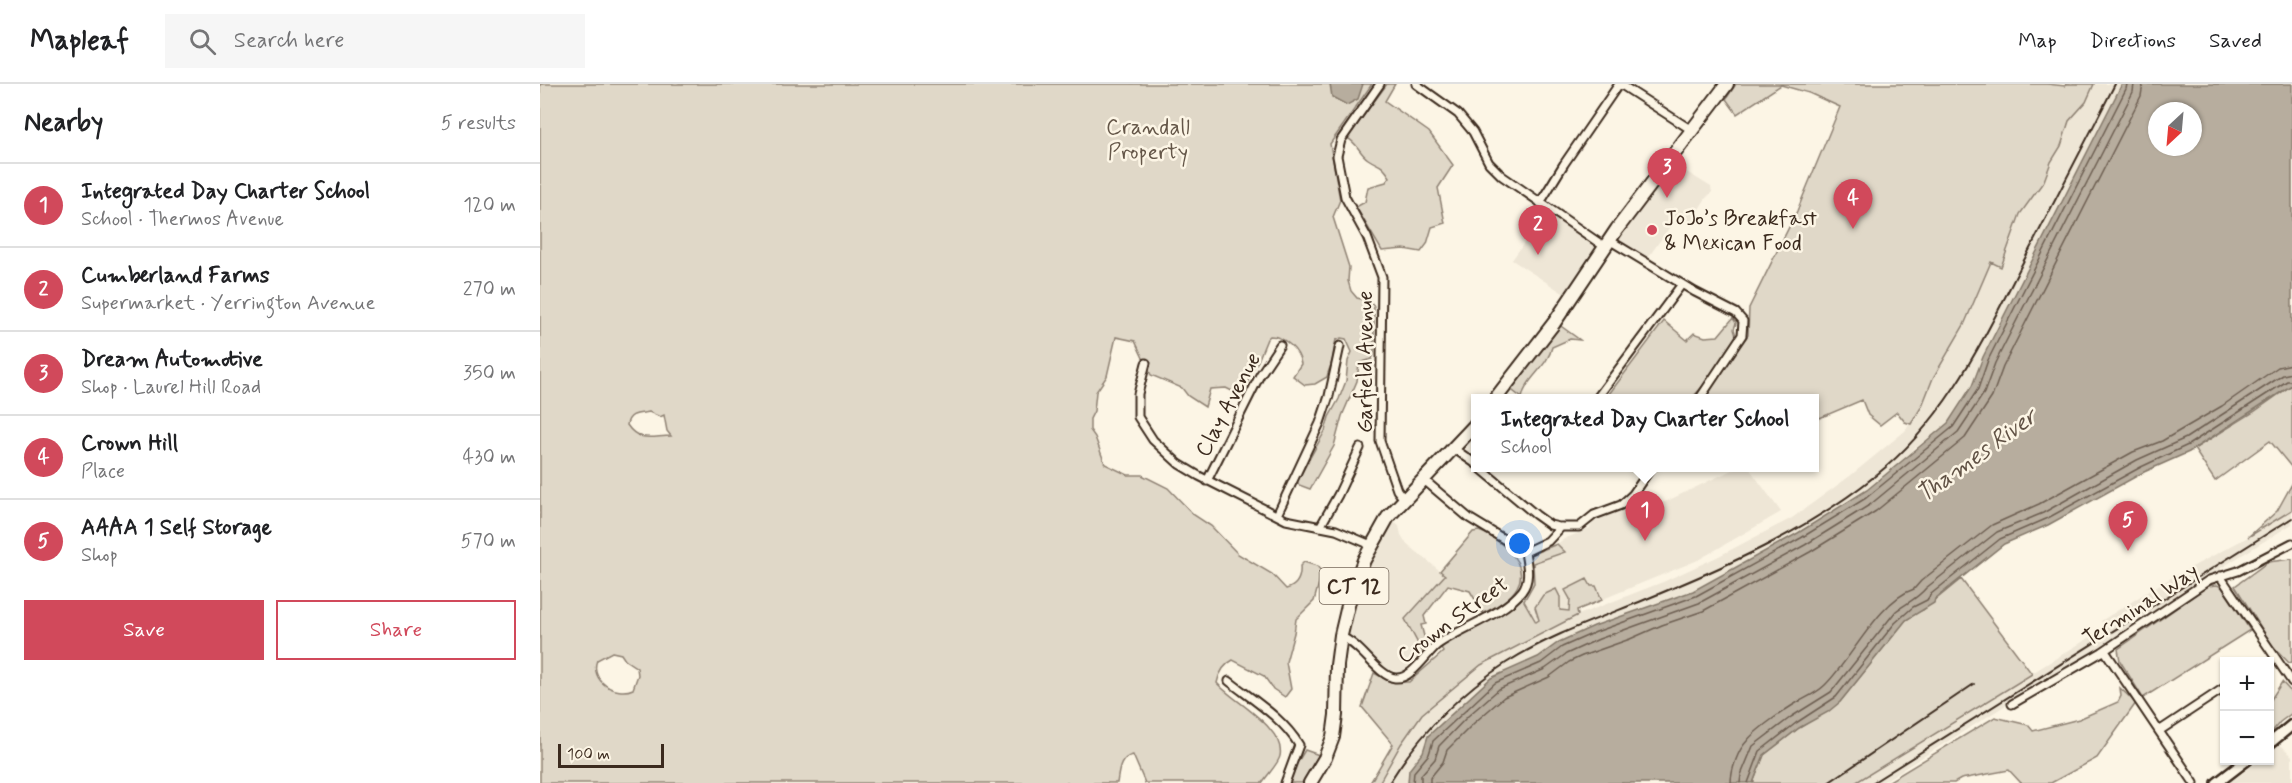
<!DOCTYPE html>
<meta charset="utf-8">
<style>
body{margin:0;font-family:Mynerve,sans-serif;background:#f6f6f6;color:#202124}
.controls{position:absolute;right:18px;bottom:18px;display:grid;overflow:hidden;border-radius:0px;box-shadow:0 2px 4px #0004}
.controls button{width:54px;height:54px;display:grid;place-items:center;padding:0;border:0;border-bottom:2px solid #e0e0e0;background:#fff;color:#202124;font:30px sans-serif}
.compass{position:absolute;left:1608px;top:18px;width:54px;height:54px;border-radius:50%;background:#fff;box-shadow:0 2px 4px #0004;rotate:206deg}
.scale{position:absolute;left:18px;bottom:15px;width:106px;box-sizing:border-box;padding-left:6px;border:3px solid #3b2a1e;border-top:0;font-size:16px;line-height:21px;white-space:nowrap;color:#3b2a1e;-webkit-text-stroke:4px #fcf5e5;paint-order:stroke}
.you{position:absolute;left:980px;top:460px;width:21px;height:21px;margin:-15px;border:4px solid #fff;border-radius:50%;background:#1a73e8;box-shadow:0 0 0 9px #1a73e833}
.badge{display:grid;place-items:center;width:39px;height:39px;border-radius:50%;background:#d1495b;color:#fff;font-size:20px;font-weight:700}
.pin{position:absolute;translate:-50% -50px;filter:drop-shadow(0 2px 3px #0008)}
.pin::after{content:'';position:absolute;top:32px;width:21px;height:18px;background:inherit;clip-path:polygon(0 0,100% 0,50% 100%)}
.popup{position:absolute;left:931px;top:310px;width:348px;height:78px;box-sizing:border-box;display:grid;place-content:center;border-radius:0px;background:#fff;filter:drop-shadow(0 2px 4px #0005);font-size:20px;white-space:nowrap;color:#757577}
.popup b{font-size:22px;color:#202124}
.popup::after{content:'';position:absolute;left:50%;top:100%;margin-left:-12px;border:12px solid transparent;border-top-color:#fff}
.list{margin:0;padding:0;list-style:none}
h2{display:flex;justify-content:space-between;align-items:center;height:78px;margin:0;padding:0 24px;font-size:26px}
h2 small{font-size:20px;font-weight:400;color:#757577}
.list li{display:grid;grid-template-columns:39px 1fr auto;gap:18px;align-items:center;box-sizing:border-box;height:84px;padding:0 24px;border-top:2px solid #e0e0e0}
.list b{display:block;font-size:22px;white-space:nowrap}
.list p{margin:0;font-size:20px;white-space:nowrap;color:#757577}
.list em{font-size:20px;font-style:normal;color:#757577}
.actions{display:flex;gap:12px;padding:18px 24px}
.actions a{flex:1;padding:14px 0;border:2px solid #d1495b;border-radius:0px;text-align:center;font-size:21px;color:#d1495b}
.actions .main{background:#d1495b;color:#fff}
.icon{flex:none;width:33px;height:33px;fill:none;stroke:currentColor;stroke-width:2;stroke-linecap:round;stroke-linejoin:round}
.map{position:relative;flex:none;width:1752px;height:699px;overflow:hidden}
header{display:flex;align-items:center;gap:36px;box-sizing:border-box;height:84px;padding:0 30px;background:#fff;border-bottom:2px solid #e0e0e0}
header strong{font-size:28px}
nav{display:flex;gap:33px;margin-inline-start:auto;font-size:21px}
.search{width:420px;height:54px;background:#f6f6f6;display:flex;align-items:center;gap:15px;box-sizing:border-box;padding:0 21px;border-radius:0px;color:#757577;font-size:22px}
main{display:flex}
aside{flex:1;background:#fff}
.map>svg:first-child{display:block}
.built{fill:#eee6d6}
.green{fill:#e0d8c8;stroke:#8e8173;stroke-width:1.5;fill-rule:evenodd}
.water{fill:#b7ad9e;stroke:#85796b;stroke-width:1.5;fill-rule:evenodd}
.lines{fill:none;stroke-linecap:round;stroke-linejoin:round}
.shore{stroke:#6d5e51;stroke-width:1.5}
.street-casing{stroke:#3b2a1e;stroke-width:11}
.secondary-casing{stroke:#3b2a1e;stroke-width:14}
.highway-casing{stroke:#3b2a1e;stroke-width:16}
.street{stroke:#fcf5e5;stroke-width:7}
.secondary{stroke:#fcf5e5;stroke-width:9}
.highway{stroke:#fcf5e5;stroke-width:12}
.rail{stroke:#3b2a1e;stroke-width:2}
.poi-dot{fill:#d1495b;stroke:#fcf5e5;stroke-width:2}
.labels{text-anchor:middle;stroke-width:5;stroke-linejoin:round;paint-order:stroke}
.shield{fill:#fcf5e5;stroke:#75675a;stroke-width:1.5}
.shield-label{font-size:21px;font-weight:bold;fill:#3b2a1e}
.park-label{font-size:22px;fill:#645648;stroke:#fcf5e5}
.poi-label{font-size:22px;fill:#3b2a1e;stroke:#fcf5e5;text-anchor:start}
.street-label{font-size:22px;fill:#3b2a1e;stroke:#fcf5e5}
.water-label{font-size:24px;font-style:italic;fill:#605144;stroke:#fcf5e5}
</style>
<header>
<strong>Mapleaf</strong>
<div class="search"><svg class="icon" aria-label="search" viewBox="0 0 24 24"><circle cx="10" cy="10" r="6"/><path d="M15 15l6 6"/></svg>Search here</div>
<nav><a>Map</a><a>Directions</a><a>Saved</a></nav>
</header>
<main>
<aside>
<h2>Nearby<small>5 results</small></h2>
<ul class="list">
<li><span class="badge">1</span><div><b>Integrated Day Charter School</b><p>School · Thermos Avenue</p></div><em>120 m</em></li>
<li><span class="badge">2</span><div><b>Cumberland Farms</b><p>Supermarket · Yerrington Avenue</p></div><em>270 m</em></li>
<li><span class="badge">3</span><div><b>Dream Automotive</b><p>Shop · Laurel Hill Road</p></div><em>350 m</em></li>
<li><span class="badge">4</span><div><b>Crown Hill</b><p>Place</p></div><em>430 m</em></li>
<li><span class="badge">5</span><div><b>AAAA 1 Self Storage</b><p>Shop</p></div><em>570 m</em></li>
</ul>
<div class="actions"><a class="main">Save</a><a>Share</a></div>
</aside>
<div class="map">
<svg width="1752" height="699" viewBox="0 0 1752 699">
<rect width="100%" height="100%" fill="#fcf5e5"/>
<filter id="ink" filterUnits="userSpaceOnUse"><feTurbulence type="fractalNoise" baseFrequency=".0167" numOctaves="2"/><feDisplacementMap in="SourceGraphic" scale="12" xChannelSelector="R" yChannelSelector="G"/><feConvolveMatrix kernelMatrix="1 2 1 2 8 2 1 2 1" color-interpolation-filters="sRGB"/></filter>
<g filter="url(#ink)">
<path class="built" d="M1554 0H1582L1443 273 1432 302 1416 329 1404 343 1375 364 1349 390 1322 410 1258 449 1153 507 1054 542 1019 558 998 573 951 594 888 652 883 668 869 686 868 699H830L877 621 941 581 1033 533 1123 498 1177 473 1252 434 1310 392 1365 347 1382 322 1393 294 1429 229 1452 177 1461 182 1480 130 1504 97 1511 78 1521 62 1529 37 1546 18Z
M1132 79 1171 103 1172 108 1166 114 1150 139 1137 133 1107 175 1076 155Z
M1013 119 1063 155 1026 211 972 176Z
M1196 384H1209L1241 428 1158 476 1034 527H1018L996 538 984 517 994 499 993 479 1024 468 1017 460 1024 455 1050 444 1054 435 1077 428 1088 422 1125 418Z
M1752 426V440L1681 484V487L1673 492 1341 699H1315L1565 544 1561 537 1620 500 1708 453Z
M854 438 859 442 861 451 866 459 905 491 865 535 882 567 862 588 849 586 821 561 814 553 807 550 825 488 843 451Z
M1740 660 1752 672V699H1689L1719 677 1730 676V668Z"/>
<path class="green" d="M0 0H832L790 60 800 116 793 133 809 183 808 197 811 207 817 214 826 216 834 222V270L832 275 819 279 817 297 802 332 794 362 770 405 759 401 757 397 785 347 789 333 799 315 806 297 808 277 812 268 806 255 801 254 796 256C794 262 794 266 793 272 793 279 788 286 787 293L775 300 765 301 753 292 761 280C759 266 744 252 730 252L727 255 718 277 710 290 705 308 702 312 686 304 670 305 665 323 648 312 642 304 611 291 595 257 576 253 567 292 556 308 554 327 550 335V346L555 353 565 380 588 391H602L628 404 654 431 671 442 698 470 732 490 746 505C757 502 761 493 760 482L764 478 777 482 782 488 774 517 756 535 754 549 746 578 751 605 745 613 733 605 724 592 693 576C683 581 679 589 677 599 692 617 746 644 740 672 739 679 727 691 722 699H605L593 671C579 674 579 687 577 699H0ZM109 328 120 333 124 331 127 347 131 352C113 352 99 359 87 341 89 328 100 330 109 328ZM72 568 81 570 85 576 97 584 98 591 93 605C76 613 49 597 57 576Z
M847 0H855L845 17 889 48 913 81 898 104 905 139 892 143 887 160 881 168 864 165 842 167 816 123 825 118 828 103 846 98 850 93C840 78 840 83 828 75 819 69 817 58 807 54Z
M1196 0H1507L1525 2 1526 0H1554L1546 18 1529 37 1521 62 1511 78 1504 97 1480 130 1461 183 1451 178 1424 241 1393 294 1382 322 1371 340 1365 338 1357 328 1340 341 1328 331 1322 316 1275 336 1274 314H1163L1208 251 1209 224 1257 127 1300 23 1269 9 1241 1 1197 30 1186 15Z
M1193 234 1196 239 1194 245 1197 255 1171 293 1152 314H1066L1124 237 1147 256 1154 249 1165 253 1178 252Z
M1018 240 1040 256 1030 255 1012 263C1008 283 985 295 982 314L969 304Z
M1752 301V384L1730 357 1675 397 1654 365 1715 327Z
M1752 400V426L1708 453 1737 427Z
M939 447C950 451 959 457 967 465 997 494 972 516 943 529L930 507 908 501 884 532 886 540 881 541 887 563 882 567 865 535 905 491 900 487 933 448Z
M1017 460 1025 468 993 479 994 499 984 517 996 538 999 536 995 523 1003 511 1016 505 1020 513V526L1029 527 1030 515 1025 506 1047 495 1051 502H1056L1062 516 1037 526 1038 531 941 581 882 630 861 660 839 699H830L853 660 822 623 834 589 851 598H869L903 568 901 563 909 556 962 526 990 493V471Z
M1752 475V578L1749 579 1732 561 1695 502 1728 478Z
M1421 495 1492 590 1315 699H1213L1224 671 1259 644 1300 618 1366 536C1372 533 1376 528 1383 526Z
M1677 501 1682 503 1710 546 1603 614 1580 577 1578 565 1668 502Z
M1742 598 1752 609V629L1740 638 1730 650V617Z
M1580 604 1596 619 1557 674 1511 699H1481L1469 686 1421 695 1414 699H1346L1455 633 1488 641 1493 647 1539 635 1578 618 1581 612Z
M765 666 779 671 762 699H750L754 684Z"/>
<path class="water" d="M790 0H823L818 15 807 21 792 13Z
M1582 0H1752V301L1649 368 1604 388 1508 441 1464 460 1395 515 1394 519 1366 536 1300 618 1288 628 1259 644 1224 671 1213 699H868L869 686 883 668 888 652 951 594 998 573 1019 558 1054 542 1153 507 1258 449 1327 406 1408 339 1432 302 1443 273ZM1617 27H1653V63H1617Z"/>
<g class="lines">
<path class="shore" d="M873 699 874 688 889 670 893 657 955 599 1001 579 1022 563 1056 548 1156 512 1261 454 1326 414 1413 343 1438 305 1448 276 1586 5 1587 0
M881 699V691L895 675 899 662 928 632 959 605 1005 585 1026 570 1059 555 1159 519 1265 461 1331 420 1418 348 1444 309 1455 279 1593 8 1594 0
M890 699V694L903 678 907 666 934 639 964 613 1009 593 1029 578 1042 572 1090 555 1122 541 1163 527 1270 468 1336 427 1425 354 1452 313 1463 283 1601 12 1603 0
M1191 699C1191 686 1198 666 1207 657 1215 646 1246 625 1258 618 1267 613 1277 609 1285 601 1312 575 1338 517 1374 505L1381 497 1452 441 1499 420 1593 368 1622 357 1682 322 1738 283 1752 280
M1200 699 1201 691 1213 662 1251 633 1291 608 1356 527C1367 519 1378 514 1386 504L1457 448 1503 429 1597 376 1646 354 1743 291 1752 289
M1208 699 1220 667 1256 639 1296 613 1355 539 1373 523 1387 516 1391 510 1460 455 1506 435 1601 383 1648 361 1747 297H1752"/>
<g class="street-casing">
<path id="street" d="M840 0 801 56 797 72 805 113 827 153 842 193 840 357 857 406 864 415
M876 0 918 30 933 48 949 79 962 92 1065 163
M1080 0 1153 47
M1000 119 1024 80 1079 0
M1069 156 1155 208 1196 229 1203 237 1202 251 1160 314
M606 279 598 310V333L613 356 639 380 659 392 746 436 796 446 831 461
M1057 314 1142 200
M913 364 936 380
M940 384 996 431 1010 441 1019 443H1039L1054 431 1081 421 1093 410 1111 384
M667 397 720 291 740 261
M737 431 780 339 789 312 800 262
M780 443 798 411 820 364
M985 468 1008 457 1021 443
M1680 492 1752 598
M801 553C820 559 838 592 855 594 871 596 886 570 897 561 922 543 963 531 982 507 991 495 987 481 985 468L929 434 883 395
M1565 567 1654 699
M689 597C713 616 743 634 759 661L745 699
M1472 620 1562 568 1669 496 1698 487 1752 459
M1619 647 1684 604"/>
</g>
<g class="secondary-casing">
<path id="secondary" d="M1730 659 1752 641
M1677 699 1707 676"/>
</g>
<g class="highway-casing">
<path id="highway" d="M956 314 1014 239 1077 145 1187 0
M770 699 785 674 793 653 796 631 797 581 801 551 810 513 824 476 848 433 936 340"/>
</g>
<use href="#street" class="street"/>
<use href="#secondary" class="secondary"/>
<use href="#highway" class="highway"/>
<path class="rail" d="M849 699C879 651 918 610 966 579 1008 552 1057 535 1104 516 1185 483 1267 447 1335 392 1405 337 1441 260 1481 182 1512 122 1544 61 1575 0
M1288 699 1434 600
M1332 699 1752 434"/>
</g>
</g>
<circle class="poi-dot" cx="1112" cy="146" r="6"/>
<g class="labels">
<rect class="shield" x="779.5" y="484" width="69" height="36" rx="4.5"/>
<g class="shield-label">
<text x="814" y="509">CT 12</text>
</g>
<g class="park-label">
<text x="608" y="50">Crandall<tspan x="608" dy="25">Property</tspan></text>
</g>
<g class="poi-label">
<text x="1124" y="141">JoJo’s Breakfast<tspan x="1124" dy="25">&amp; Mexican Food</tspan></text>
</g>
<g class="street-label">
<text transform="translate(824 278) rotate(-90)" y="8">Garfield Avenue</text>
<text transform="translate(687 320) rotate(-62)" y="8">Clay Avenue</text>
<text transform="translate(1600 520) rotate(-33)" y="8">Terminal Way</text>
<text transform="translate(912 535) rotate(-36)" y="8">Crown Street</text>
</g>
<g class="water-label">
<text transform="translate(1436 371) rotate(-36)" y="8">Thames River</text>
</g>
</g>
</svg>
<div class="controls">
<button>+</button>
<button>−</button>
</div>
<svg class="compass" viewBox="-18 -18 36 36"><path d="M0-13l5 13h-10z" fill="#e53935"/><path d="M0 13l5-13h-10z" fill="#757577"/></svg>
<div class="scale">100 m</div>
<div class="you"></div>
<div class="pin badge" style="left:1105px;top:457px">1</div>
<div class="popup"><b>Integrated Day Charter School</b>School</div>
<div class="pin badge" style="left:998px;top:171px">2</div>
<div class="pin badge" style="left:1127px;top:114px">3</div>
<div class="pin badge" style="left:1313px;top:145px">4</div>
<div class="pin badge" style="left:1588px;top:467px">5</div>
</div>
</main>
